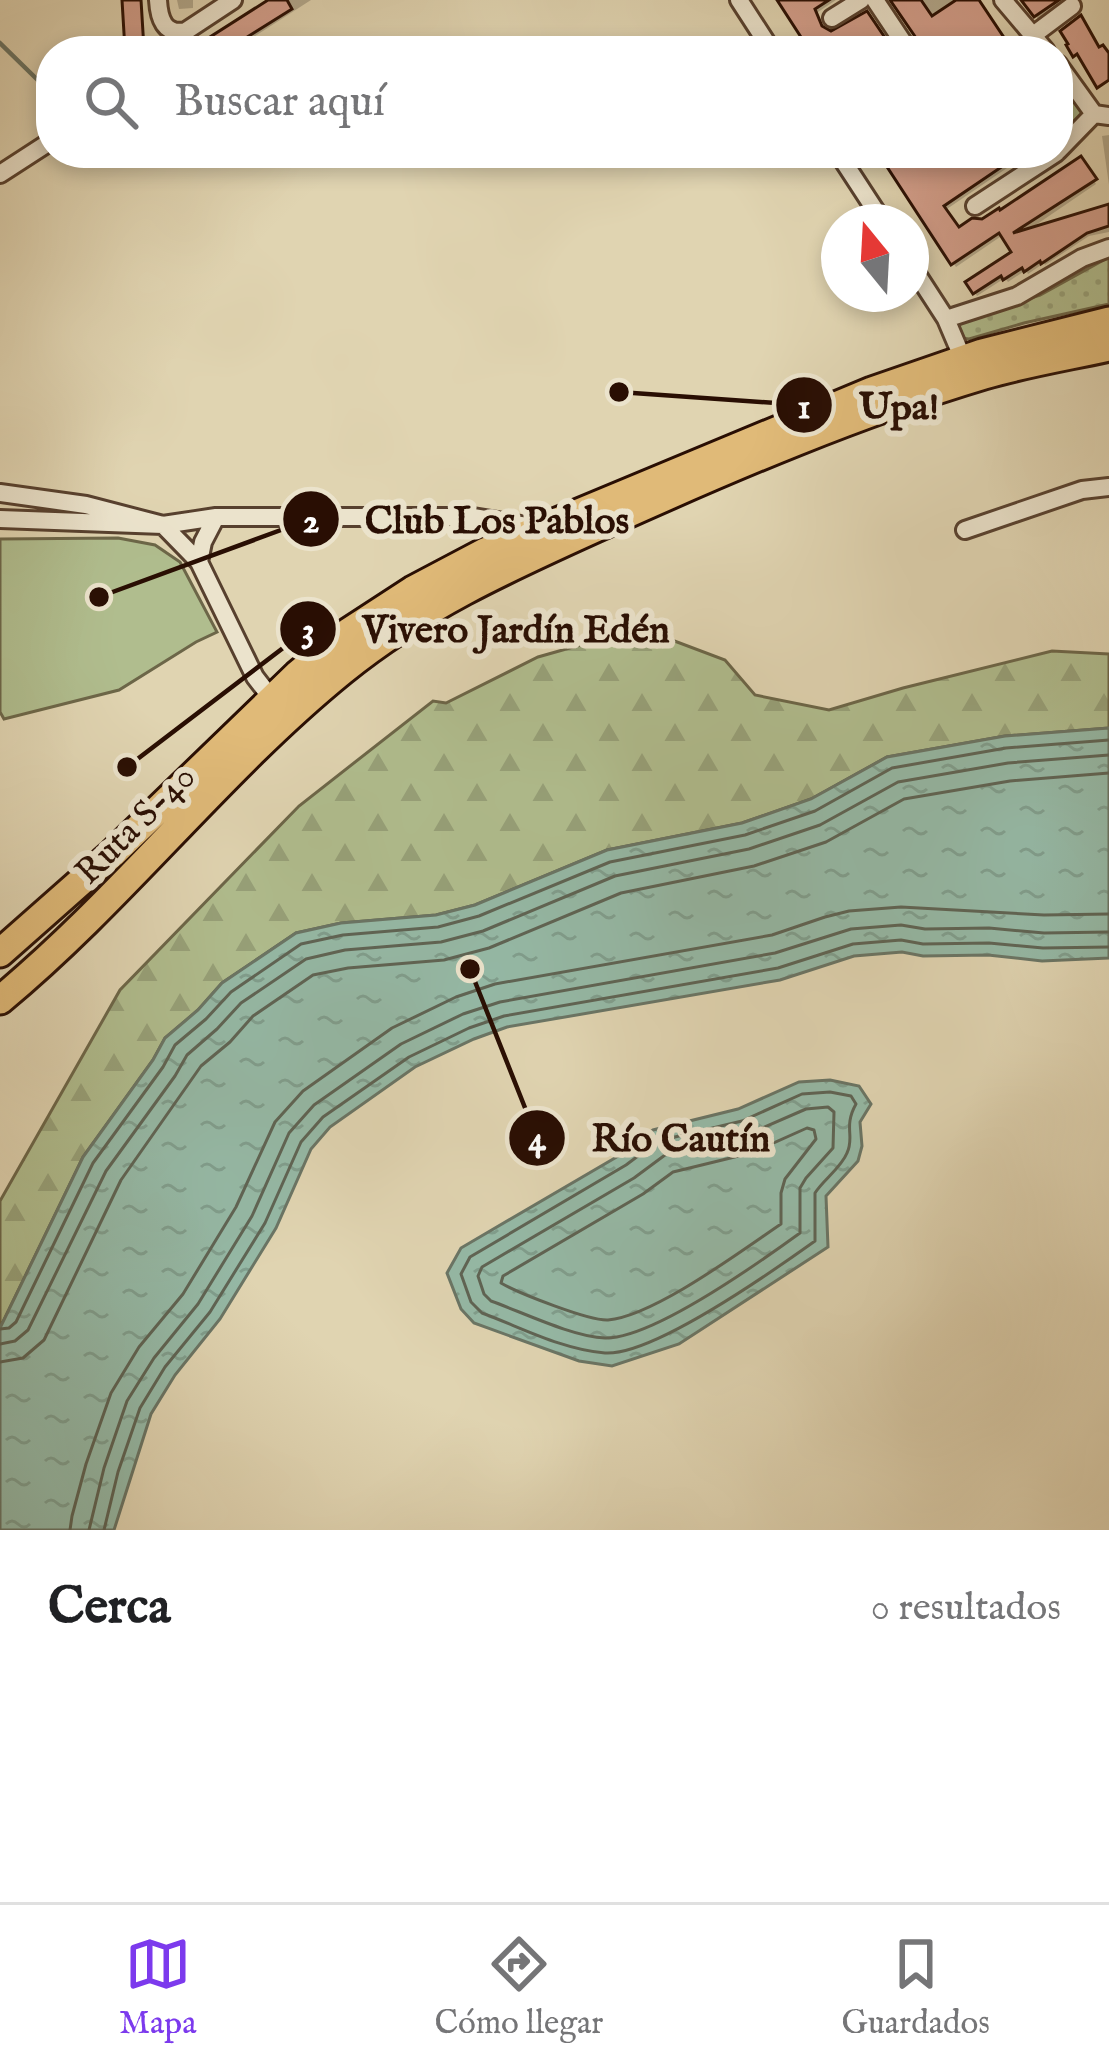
<!DOCTYPE html>
<html lang="es">
<meta charset="utf-8">
<style>
body{margin:0;font-family:"IM FELL English",serif;background:#f2f2f2;color:#202124}
.compass{position:absolute;left:821px;top:204px;width:108px;height:108px;border-radius:50%;background:#fff;box-shadow:0 6px 18px #0003;rotate:342deg}
.list{margin:0;padding:0;list-style:none}
h2{display:flex;justify-content:space-between;align-items:center;height:156px;margin:0;padding:0 48px;font-size:51px}
h2 small{font-size:39px;font-weight:400;color:#757577}
.icon{flex:none;width:66px;height:66px;fill:none;stroke:currentColor;stroke-width:2;stroke-linecap:round;stroke-linejoin:round}
.map{position:relative;flex:none;width:1109px;height:1530px;overflow:hidden}
.search{position:absolute;background:#fff;box-shadow:0 6px 18px #0003;left:36px;right:36px;top:36px;height:132px;display:flex;align-items:center;gap:30px;box-sizing:border-box;padding:0 42px;border-radius:48px;color:#757577;font-size:45px}
.sheet{height:372px;background:#fff}
nav{display:flex;justify-content:space-around;align-items:center;box-sizing:border-box;height:168px;border-top:3px solid #e0e0e0;background:#fff;font-size:33px;color:#757577}
nav a{display:grid;justify-items:center;gap:6px}
nav .on{color:#7c3aed}
.map>svg:first-child{display:block}
.grass{fill:url(#grass-dots);stroke:#6c6648;stroke-width:3}
.forest{fill:url(#forest-firs);stroke:#6c6648;stroke-width:3}
.park{fill:url(#park-crowns);stroke:#6c6648;stroke-width:3}
.pitch{fill:#b0bd8e;stroke:#6c6648;stroke-width:3}
.water{fill:url(#water-ripples);stroke:#6a7565;stroke-width:3}
.shadow{fill:#0003}
.lines{fill:none;stroke-linecap:round;stroke-linejoin:round}
.shore{stroke:#5f6454;stroke-width:3}
.stream{stroke:#6a7565;stroke-width:4.5}
.building{fill:#d49f8c;stroke:#290e03;stroke-width:3}
.minor-casing{stroke:#57402e;stroke-width:22}
.primary-casing{stroke:#290e03;stroke-width:33}
.minor{stroke:#ebe3cc;stroke-width:16}
.primary{stroke:#e0ba78;stroke-width:27}
.labels{text-anchor:middle;stroke-width:12;stroke-linejoin:round;paint-order:stroke}
.street-label{font-size:36px;fill:#290e03;stroke:#ebe3cc}
.leader{fill:none;stroke:#290e03;stroke-width:4.5}
.callout-dot{fill:#290e03;stroke:#ebe3cc;stroke-width:4.5}
.mark-label{font-size:36px;text-anchor:middle;font-weight:bold;fill:#fff}
.callout-label{font-size:39px;text-anchor:middle;font-weight:bold;fill:#290e03;stroke:#ebe3cc;stroke-width:12;stroke-linejoin:round;paint-order:stroke}
</style>
<div class="map">
<svg width="1109" height="1530" viewBox="0 0 1109 1530">
<defs>
<pattern id="grass-dots" width="8" height="8" patternUnits="userSpaceOnUse" patternTransform="scale(3)"><rect width="8" height="8" fill="#b0bd8e"/><path d="M2 2h.1M6 6h.1" fill="none" stroke="#97a179" stroke-width="1.8" stroke-linecap="round"/></pattern>
<pattern id="forest-firs" width="22" height="20" patternUnits="userSpaceOnUse" patternTransform="scale(3)"><rect width="22" height="20" fill="#b0bd8e"/><path d="M5 1l3.5 6h-7zM16 11l3.5 6h-7z" fill="#97a179"/></pattern>
<pattern id="park-crowns" width="20" height="18" patternUnits="userSpaceOnUse" patternTransform="scale(3)"><rect width="20" height="18" fill="#b0bd8e"/><path d="M2 6a3 3 0 1 1 6 0M12 15a3 3 0 1 1 6 0" fill="none" stroke="#97a179"/></pattern>
<pattern id="water-ripples" width="26" height="14" patternUnits="userSpaceOnUse" patternTransform="scale(3)"><rect width="26" height="14" fill="#95b9a6"/><path d="M2 4q2-2 4 0t4 0M15 11q2-2 4 0t4 0" fill="none" stroke="#809e8d"/></pattern>
</defs>
<rect width="100%" height="100%" fill="#e0d4b1"/>
<filter id="stains"><feTurbulence type="fractalNoise" baseFrequency=".00167" numOctaves="4"/><feColorMatrix values="0 0 0 0 .2 0 0 0 0 .09 0 0 0 0 .02 0 0 0 .5 -.17"/></filter>
<radialGradient id="worn" r=".72"><stop offset=".6" stop-color="#630" stop-opacity="0"/><stop offset="1" stop-color="#630" stop-opacity=".3"/></radialGradient>
<path class="grass" d="M1109 257V304L1024 323 969 339 961 338 957 327 965 320 1040 295Z"/>
<path class="forest" d="M640 628 725 660 755 695 829 710 903 688 1052 651 1109 654V728L1005 736 887 757 811 799 742 823 607 850 475 905 436 915 341 923 296 933 222 983 198 1010 165 1038 153 1060 83 1157 0 1328V1201L120 990 299 806 433 701 446 703 538 657Z"/>
<path class="park" d="M1058 75 1086 114 1058 146Z"/>
<path class="pitch" d="M118 538 155 545 180 562 217 632 196 642 119 690 4 719 0 712V539Z"/>
<path class="water" d="M1109 728V958L1042 961 988 955 923 956 902 952 854 956 780 980 507 1027 474 1039 415 1067 330 1127 311 1149 276 1228 220 1319 175 1375 151 1414 114 1530H0V1328L83 1157 153 1060 165 1038 198 1010 222 983 296 933 341 923 436 915 475 905 607 850 742 823 811 799 887 757 1005 736Z
M830 1080 859 1086 871 1104 860 1122 862 1146 858 1161 826 1196 828 1247 679 1344 612 1366 579 1361 474 1323 461 1309 447 1273 461 1248 620 1155 653 1130 738 1109 799 1082Z"/>
<path class="shadow" d="M177 0H193V8L179 9Z
M272 0H311L232 51H193Z
M779 0H836L815 14 821 28 891 51H813Z
M893 0H975L1010 51H928Z
M1025 0H1066L1038 19Z
M1109 135V185L1102 136Z
M881 153H1029L944 211 958 231 982 222 1081 160 1096 184 1024 233 1109 207V232L1089 236 1045 265 1044 263 1028 274 1026 270 1008 282 1005 278 977 296 969 283 1015 253 1003 235 956 267Z"/>
<g class="lines">
<path class="shore" d="M830 1092 851 1096 856 1104C843 1127 855 1137 847 1153 841 1168 823 1180 815 1193V1241C773 1271 653 1356 605 1353 563 1350 520 1327 482 1313L471 1302 461 1274 470 1257 626 1165 658 1141 742 1121 802 1094Z
M828 1107 834 1112 833 1148 806 1178 800 1188V1233C760 1262 652 1339 605 1338 573 1337 522 1312 491 1301L484 1294 478 1276 482 1267 634 1178 665 1155 746 1135 806 1109Z
M807 1128 814 1130 816 1139 785 1179 781 1193V1224C741 1251 654 1316 608 1320 589 1321 518 1293 501 1283L503 1276 643 1194 673 1172 751 1153Z
M0 1329 9 1328 16 1322 93 1163 163 1067 175 1045 206 1019 231 992 301 944 343 935 438 927 479 916 610 862 745 835 815 811 892 768 1006 748 1109 740
M0 1344 15 1341 28 1330 106 1171 175 1076 187 1055 217 1029 241 1003 306 959 345 950 441 942 483 931 615 876 749 849 820 825 898 782 1008 763 1109 755
M0 1362 23 1358 44 1340 121 1180 201 1066 230 1042 253 1016 313 975 348 968 444 960 489 948 621 893 754 866 826 842 904 799 1010 781 1109 773
M70 1530 72 1516 86 1464 111 1393 139 1347 183 1294 236 1207 275 1122 303 1091 392 1028 456 997 495 984 772 935 825 917 849 911 901 907 1044 915 1109 914
M89 1530 104 1468 127 1401 154 1358 198 1304 252 1216 289 1133 314 1105 401 1044 463 1014 500 1002 775 953 851 929 901 925 925 929 989 928 1044 933 1109 932
M104 1530 118 1472 140 1408 165 1367 210 1312 265 1223 301 1142 323 1117 409 1057 469 1028 504 1016 778 968 853 944 901 940 923 944 989 943 1043 948 1109 947"/>
<path class="stream" d="M0 43 51 93"/>
</g>
<path class="building" d="M122 0H141L144 49 125 50Z
M268 0H287L292 9 225 51H188Z
M777 0H829L815 9 822 26 831 31 867 11 894 51H810Z
M890 0H921L932 16 956 0H979L1013 51H925Z
M1021 0H1059L1034 17Z
M1081 15 1099 47 1103 45 1109 53V80L1097 88 1077 54 1073 57 1066 45 1068 44 1060 31Z
M878 153H1022L944 206 959 227 972 218 982 219 999 208 1000 210 1081 156 1097 179 1013 233 1109 204V226L1087 233 1041 264 1040 261 1024 272 1022 268 1003 280 1001 276 973 294 965 282 1011 252 999 233 951 265Z"/>
<g class="lines">
<g class="minor-casing">
<path id="minor" d="M158 0C159 18 164 36 186 31L233 0
M739 0 772 51
M875 0 909 51
M1003 0 1046 51
M832 18 861 0
M1032 36 1072 6
M1058 64 1094 114 1109 116
M1058 151 1094 114
M838 153 883 222
M0 174 51 141
M975 206 1056 153
M911 265 946 319 963 359
M946 319 1017 296 1082 258 1109 248
M0 493 86 505 163 525 199 562 255 677 272 699
M0 519 163 525 216 517H473L533 527
M965 530 1082 490 1109 487
M199 562 203 542 216 517"/>
</g>
<g class="primary-casing">
<path id="primary" d="M0 953 112 854 297 675 350 631 413 590 485 552 872 391 982 353 1109 321
M0 1000C122 899 219 771 342 671 426 603 514 565 611 521 733 466 857 413 984 375 1025 363 1068 356 1109 347"/>
</g>
<use href="#minor" class="minor"/>
<use href="#primary" class="primary"/>
</g>
<g class="labels">
<g class="street-label">
<text transform="translate(134 823) rotate(-45)" y="13">Ruta S-40</text>
</g>
</g>
<path class="leader" d="M619 392L804 405M99 597L311 519M127 767L308 629M470 969L537 1138"/>
<g class="callout-dot">
<circle cx="619" cy="392" r="12"/>
<circle cx="99" cy="597" r="12"/>
<circle cx="127" cy="767" r="12"/>
<circle cx="470" cy="969" r="12"/>
<circle cx="804" cy="405" r="30"/>
<circle cx="311" cy="519" r="30"/>
<circle cx="308" cy="629" r="30"/>
<circle cx="537" cy="1138" r="30"/>
</g>
<g class="mark-label">
<text x="804" y="418">1</text>
<text x="311" y="532">2</text>
<text x="308" y="641">3</text>
<text x="537" y="1150">4</text>
</g>
<g class="callout-label">
<text x="899" y="419">Upa!</text>
<text x="497" y="533">Club Los Pablos</text>
<text x="516" y="642">Vivero Jardín Edén</text>
<text x="681" y="1151">Río Cautín</text>
</g>
<rect width="100%" height="100%" filter="url(#stains)"/>
<rect width="100%" height="100%" fill="url(#worn)"/>
</svg>
<svg class="compass" viewBox="-18 -18 36 36"><path d="M0-13l5 13h-10z" fill="#e53935"/><path d="M0 13l5-13h-10z" fill="#757577"/></svg>
<div class="search"><svg class="icon" aria-label="search" viewBox="0 0 24 24"><circle cx="10" cy="10" r="6"/><path d="M15 15l6 6"/></svg>Buscar aquí</div>
</div>
<section class="sheet">
<h2>Cerca<small>0 resultados</small></h2>
<ul class="list">
</ul>
</section>
<nav>
<a class="on"><svg class="icon" aria-label="map" viewBox="0 0 24 24"><path d="M3 6l6-2 6 2 6-2v14l-6 2-6-2-6 2zM9 4v14M15 6v14"/></svg>Mapa</a>
<a><svg class="icon" aria-label="directions" viewBox="0 0 24 24"><path d="M12 3l9 9-9 9-9-9zM9 14v-3h6M13 9l2 2-2 2"/></svg>Cómo llegar</a>
<a><svg class="icon" aria-label="saved" viewBox="0 0 24 24"><path d="M7 4h10v16l-5-4-5 4z"/></svg>Guardados</a>
</nav>
